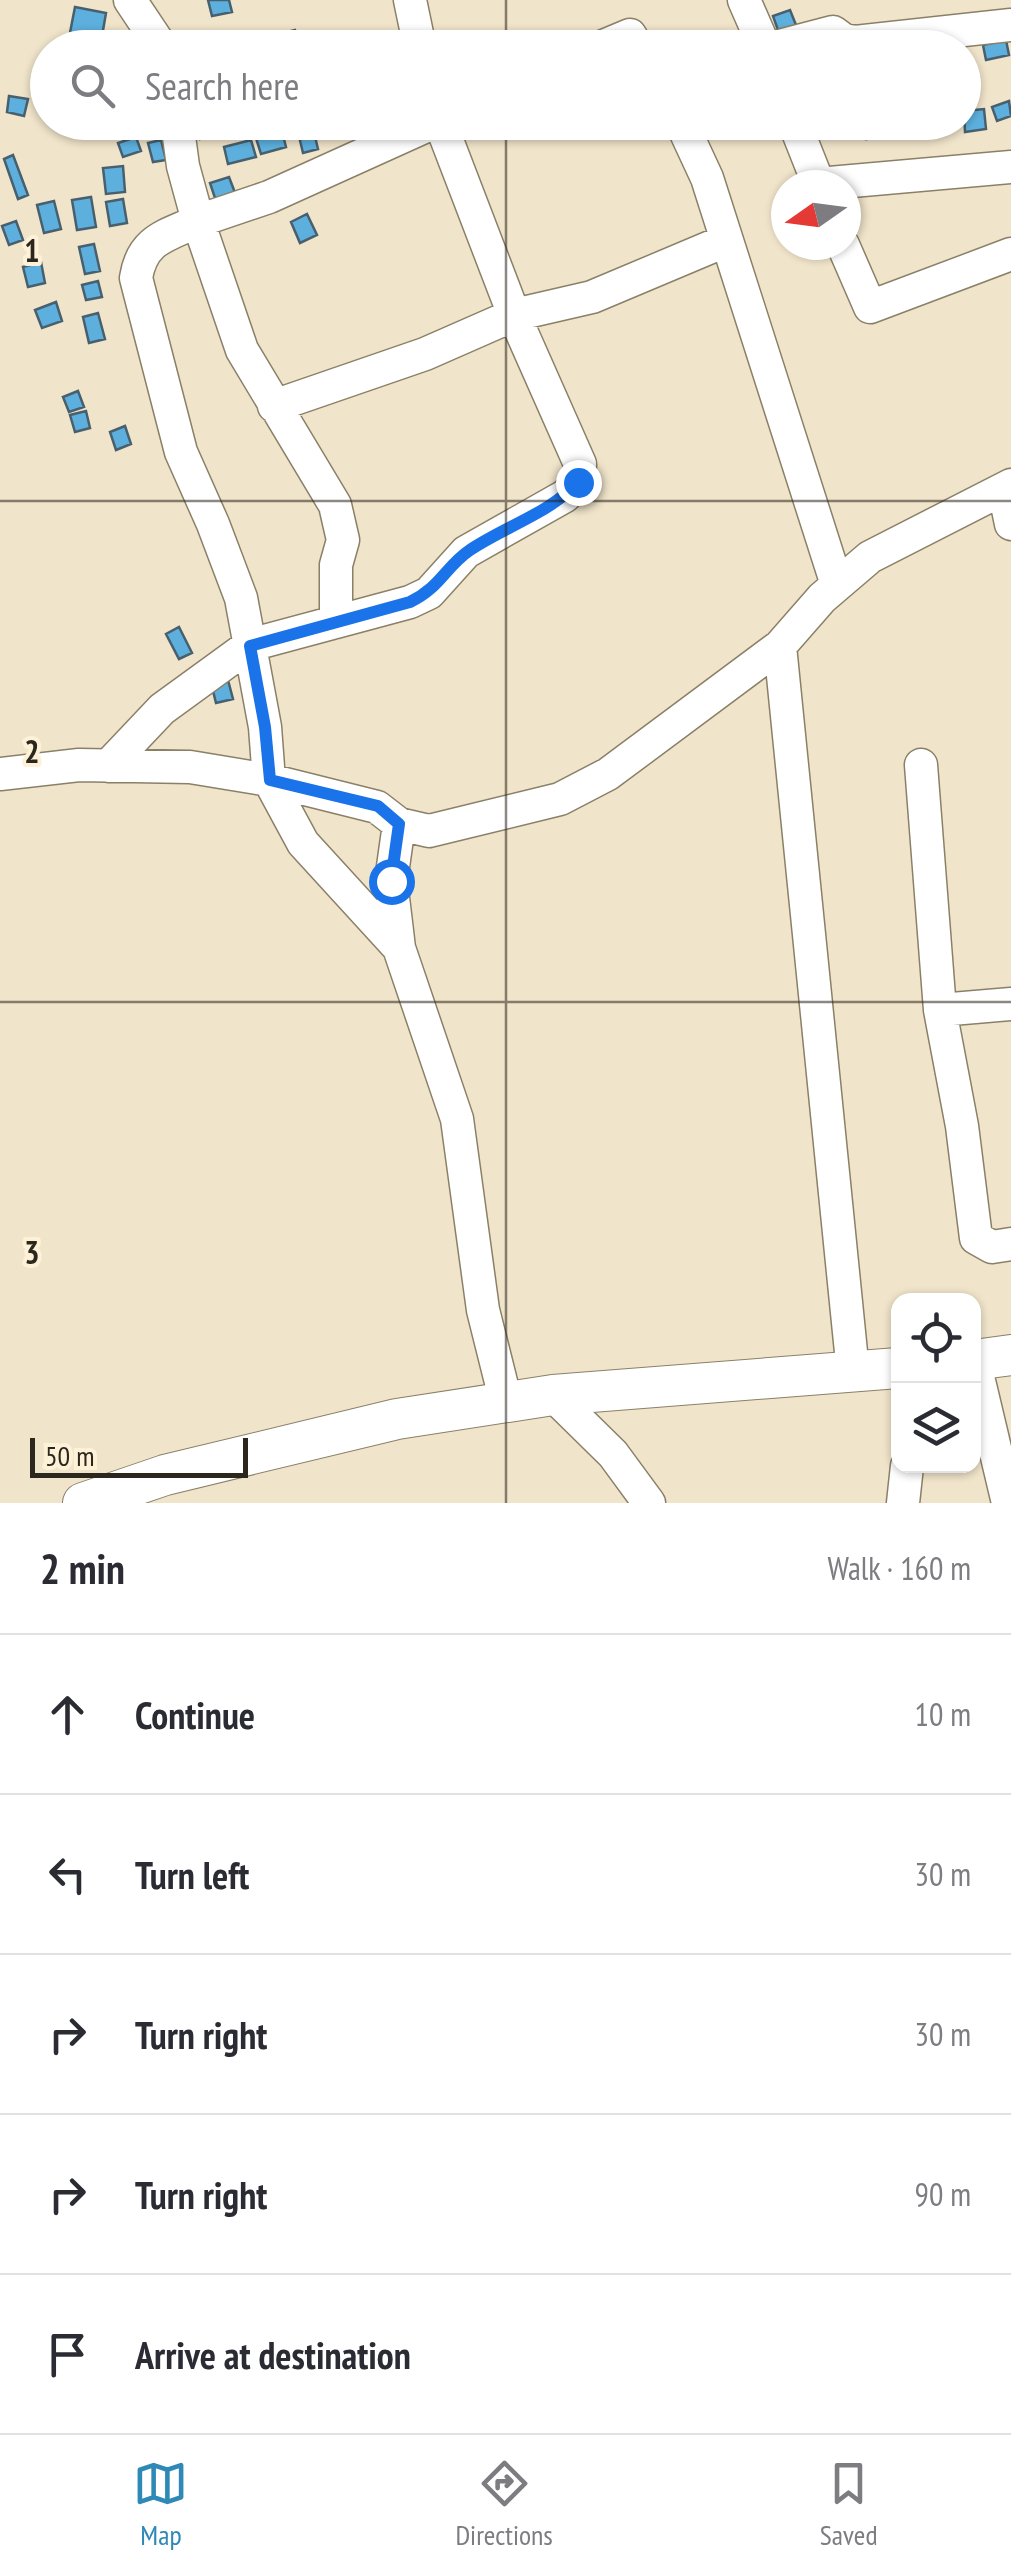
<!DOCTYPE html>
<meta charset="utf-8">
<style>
body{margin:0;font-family:"PT Sans Narrow",sans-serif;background:#f2f2f3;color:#2b2b33}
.controls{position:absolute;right:30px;bottom:30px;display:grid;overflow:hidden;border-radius:20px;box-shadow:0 2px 8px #0004}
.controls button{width:90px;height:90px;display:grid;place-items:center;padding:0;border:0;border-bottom:2px solid #e1e1e2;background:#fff;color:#2b2b33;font:50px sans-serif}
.compass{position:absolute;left:771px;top:170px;width:90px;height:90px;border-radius:50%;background:#fff;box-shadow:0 2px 8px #0004;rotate:256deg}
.scale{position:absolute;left:30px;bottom:25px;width:218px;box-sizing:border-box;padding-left:10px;border:5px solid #2c271d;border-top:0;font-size:28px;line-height:35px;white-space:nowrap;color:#2c271d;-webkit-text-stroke:8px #fdf1d7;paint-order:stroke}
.stop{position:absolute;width:30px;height:30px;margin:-22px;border:8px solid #1a73e8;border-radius:50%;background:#fff}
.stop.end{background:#1a73e8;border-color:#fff;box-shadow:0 2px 10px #0008}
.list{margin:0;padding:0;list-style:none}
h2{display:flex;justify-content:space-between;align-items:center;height:130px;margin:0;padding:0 40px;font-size:42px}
h2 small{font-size:32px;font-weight:400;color:#7c7c81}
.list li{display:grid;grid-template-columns:65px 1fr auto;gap:30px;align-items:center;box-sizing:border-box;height:160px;padding:0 40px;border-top:2px solid #e1e1e2}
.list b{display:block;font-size:38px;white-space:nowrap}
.list em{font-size:32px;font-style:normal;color:#7c7c81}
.icon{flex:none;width:55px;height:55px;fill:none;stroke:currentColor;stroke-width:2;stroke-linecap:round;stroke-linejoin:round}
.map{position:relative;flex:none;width:1011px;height:1503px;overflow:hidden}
.search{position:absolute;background:#fff;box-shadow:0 2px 8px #0004;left:30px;right:30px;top:30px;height:110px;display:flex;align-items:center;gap:25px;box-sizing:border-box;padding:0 35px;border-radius:55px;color:#7c7c81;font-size:38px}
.sheet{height:930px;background:#fff}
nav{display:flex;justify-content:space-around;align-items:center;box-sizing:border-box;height:140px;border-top:2px solid #e1e1e2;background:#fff;font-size:28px;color:#7c7c81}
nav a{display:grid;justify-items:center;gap:5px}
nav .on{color:#2f89b6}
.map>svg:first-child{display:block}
.building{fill:#5db0de;stroke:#48606e;stroke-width:2.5}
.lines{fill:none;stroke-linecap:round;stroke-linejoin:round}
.minor-casing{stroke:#8a8068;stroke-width:35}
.tertiary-casing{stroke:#8a8068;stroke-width:42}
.minor{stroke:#fff;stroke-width:32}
.tertiary{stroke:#fff;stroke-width:40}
.route{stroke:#1a73e8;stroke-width:12}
.grid{fill:none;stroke:#2c271d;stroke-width:2.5;stroke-opacity:0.55}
.grid-label{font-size:32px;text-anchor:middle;font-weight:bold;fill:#2c271d;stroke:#fdf1d7;stroke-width:8;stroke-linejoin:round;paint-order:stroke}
</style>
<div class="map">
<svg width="1011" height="1503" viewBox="0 0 1011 1503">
<rect width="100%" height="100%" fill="#f0e4ca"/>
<path class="building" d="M208 0H229L232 12 212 16Z
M75 7 106 13 100 48H67Z
M790 10 798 30 780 36 773 16Z
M295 30 299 46 283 48 279 34Z
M1006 40 1009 55 986 60 983 45Z
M9 96 28 99 24 116 7 112Z
M1009 101 1011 116 997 121 992 107Z
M984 109 986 129 965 132 964 111Z
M197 122H217L220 135 200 139Z
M864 122H882L884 137 866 139Z
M312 124 318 149 303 153 297 128Z
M281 127 286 147 261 154 255 135Z
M136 137 141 151 123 157 118 143Z
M161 140 166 160 153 162 148 143Z
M251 140 256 157 228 164 224 147Z
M13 155 28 195 18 199 4 159Z
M123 166 125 192 106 194 103 168Z
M229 177 237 198 217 204 210 183Z
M91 197 96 227 77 230 72 200Z
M123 199 127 223 110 226 106 202Z
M54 201 61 229 44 233 37 205Z
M307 214 317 235 300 243 291 222Z
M16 221 23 240 9 245 2 226Z
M94 244 100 271 85 274 79 247Z
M41 262 45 283 28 287 23 267Z
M98 281 102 297 86 300 82 285Z
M56 302 62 321 42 328 35 310Z
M98 313 105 339 89 343 83 317Z
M78 391 84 407 69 412 63 397Z
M86 411 90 428 75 432 70 415Z
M125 426 131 444 116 450 110 432Z
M179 627 192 653 179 659 166 634Z
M228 680 233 699 216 703 211 683Z"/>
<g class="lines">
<g class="minor-casing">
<path id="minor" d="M130 0 162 48
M410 0 420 48
M744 0 765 48
M599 48 630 35 638 48
M772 48 833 32 844 40 855 42 1011 25
M177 122 183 166 198 221C166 236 142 239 136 278L181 452 213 524 241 598 265 727 269 780 377 807 399 824 429 831 560 799 608 774 780 646 822 598 870 557 1011 485
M681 122 707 178 837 585
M794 122 819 185
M818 184 1011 167
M843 245 870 307 1011 254
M274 406 425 354 514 315 592 297 725 241
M1004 490 1011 524
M336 622V565L343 540 335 505 242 350 198 221 269 197 435 122
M780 646 853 1372
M921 765 940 1010 962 1126 976 1238 992 1247 1011 1244
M108 766 162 709 250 645 410 602 429 593 466 552 565 496 579 482 580 464 514 315 440 122
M0 774 79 765 190 767 269 780 303 843 399 948
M399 824 391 881 399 948 457 1119 483 1310 506 1402
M940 1010 1011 1004
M974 1360 1008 1503
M553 1395 613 1454 649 1503
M903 1503 907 1466"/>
</g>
<g class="tertiary-casing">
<path id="tertiary" d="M974 1360 1011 1355
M83 1503 165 1475 397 1419 553 1395 898 1368"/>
</g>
<use href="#minor" class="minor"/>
<use href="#tertiary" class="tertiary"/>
</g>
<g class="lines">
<path class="route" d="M391 881 399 824 378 806 270 780 265 727 250 646 410 602C440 588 446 566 470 550 506 526 550 513 578 482"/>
</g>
<path class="grid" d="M506 0V48M506 122V1503M0 501H1011M0 1002H1011"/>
<g class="grid-label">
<text x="32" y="262">1</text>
<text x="32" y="763">2</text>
<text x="32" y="1264">3</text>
</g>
</svg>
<div class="controls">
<button><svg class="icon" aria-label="locate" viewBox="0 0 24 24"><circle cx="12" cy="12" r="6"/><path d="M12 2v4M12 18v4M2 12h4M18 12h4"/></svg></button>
<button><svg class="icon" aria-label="layers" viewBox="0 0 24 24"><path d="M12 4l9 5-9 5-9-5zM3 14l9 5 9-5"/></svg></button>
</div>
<svg class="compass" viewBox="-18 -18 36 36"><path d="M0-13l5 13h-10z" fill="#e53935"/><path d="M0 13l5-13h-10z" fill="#7c7c81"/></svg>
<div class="scale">50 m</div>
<div class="stop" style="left:391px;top:881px"></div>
<div class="stop end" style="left:578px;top:482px"></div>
<div class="search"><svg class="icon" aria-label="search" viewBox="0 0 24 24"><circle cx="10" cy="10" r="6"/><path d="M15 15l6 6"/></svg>Search here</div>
</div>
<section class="sheet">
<h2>2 min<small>Walk · 160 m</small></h2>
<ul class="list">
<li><svg class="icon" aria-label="ahead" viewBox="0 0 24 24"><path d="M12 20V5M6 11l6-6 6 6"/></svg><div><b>Continue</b></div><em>10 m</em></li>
<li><svg class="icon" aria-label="left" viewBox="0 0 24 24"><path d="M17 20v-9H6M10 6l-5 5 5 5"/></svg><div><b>Turn left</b></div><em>30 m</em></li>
<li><svg class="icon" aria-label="right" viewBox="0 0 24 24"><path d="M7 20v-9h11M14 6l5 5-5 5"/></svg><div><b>Turn right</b></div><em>30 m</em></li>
<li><svg class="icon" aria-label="right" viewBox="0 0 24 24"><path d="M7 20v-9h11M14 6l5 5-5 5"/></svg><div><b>Turn right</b></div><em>90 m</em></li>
<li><svg class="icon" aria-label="arrive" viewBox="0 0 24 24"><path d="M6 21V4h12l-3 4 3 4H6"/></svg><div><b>Arrive at destination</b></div></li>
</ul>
</section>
<nav>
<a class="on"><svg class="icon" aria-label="map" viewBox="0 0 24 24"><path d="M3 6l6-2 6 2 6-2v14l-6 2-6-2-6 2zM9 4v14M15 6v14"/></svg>Map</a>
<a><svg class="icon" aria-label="directions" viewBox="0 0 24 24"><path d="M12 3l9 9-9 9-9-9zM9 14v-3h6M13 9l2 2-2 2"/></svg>Directions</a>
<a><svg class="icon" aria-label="saved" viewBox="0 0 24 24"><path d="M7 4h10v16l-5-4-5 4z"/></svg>Saved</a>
</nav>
